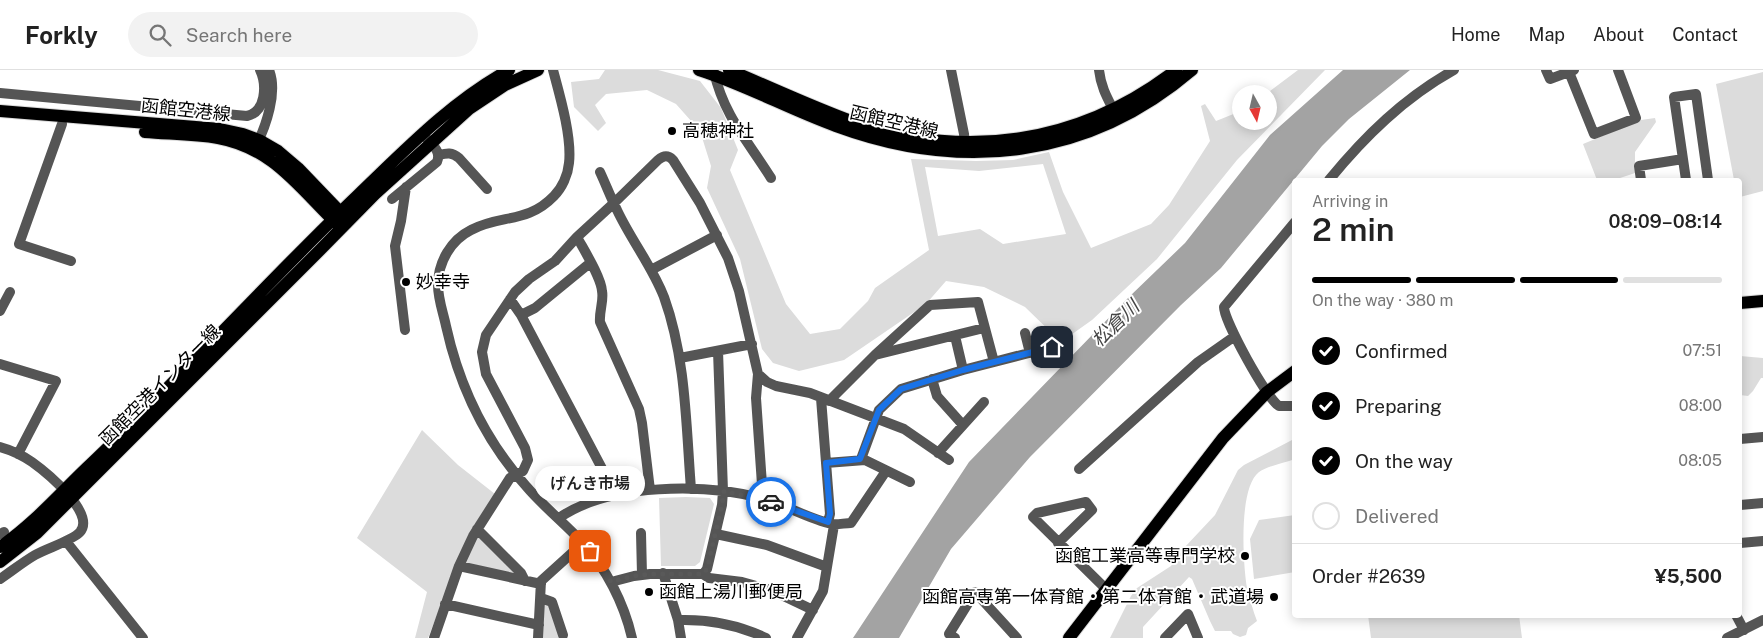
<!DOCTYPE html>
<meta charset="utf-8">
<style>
:root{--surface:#fff;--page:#f2f2f2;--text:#222;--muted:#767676;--line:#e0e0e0;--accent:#000}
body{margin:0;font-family:"Public Sans","Noto Sans JP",sans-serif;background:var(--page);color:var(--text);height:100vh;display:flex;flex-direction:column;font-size:19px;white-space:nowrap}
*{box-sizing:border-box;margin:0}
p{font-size:16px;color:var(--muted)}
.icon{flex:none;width:28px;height:28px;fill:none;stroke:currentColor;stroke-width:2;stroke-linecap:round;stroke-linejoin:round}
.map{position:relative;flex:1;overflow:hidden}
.drawer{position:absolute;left:1292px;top:108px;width:450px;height:440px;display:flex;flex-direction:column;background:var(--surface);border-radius:5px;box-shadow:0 2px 12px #0003}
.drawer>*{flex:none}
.needle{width:32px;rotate:172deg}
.controls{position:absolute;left:1232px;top:15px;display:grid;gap:10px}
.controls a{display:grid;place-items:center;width:45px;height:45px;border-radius:50%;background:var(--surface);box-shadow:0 2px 12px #0003;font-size:25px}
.pin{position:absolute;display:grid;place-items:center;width:42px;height:42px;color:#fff;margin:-21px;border-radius:10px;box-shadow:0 2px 8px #0006}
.courier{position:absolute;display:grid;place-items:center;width:50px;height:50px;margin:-25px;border:4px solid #1a73e8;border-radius:50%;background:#fff;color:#222;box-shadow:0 1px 6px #0007}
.bubble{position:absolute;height:35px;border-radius:18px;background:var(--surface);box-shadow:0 2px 12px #0003;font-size:16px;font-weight:600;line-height:35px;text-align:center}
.head em{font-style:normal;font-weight:600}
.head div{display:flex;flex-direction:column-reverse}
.head{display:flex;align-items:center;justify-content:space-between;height:85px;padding:0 20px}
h1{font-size:32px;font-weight:600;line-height:38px}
.bar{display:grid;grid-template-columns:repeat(4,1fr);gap:8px 5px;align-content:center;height:60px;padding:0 20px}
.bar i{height:6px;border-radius:4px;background:var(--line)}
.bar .selected{background:var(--accent)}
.bar p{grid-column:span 4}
.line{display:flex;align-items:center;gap:12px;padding:0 20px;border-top:1px solid var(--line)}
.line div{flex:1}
ol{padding:0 20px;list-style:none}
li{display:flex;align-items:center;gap:15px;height:55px}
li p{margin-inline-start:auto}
li .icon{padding:5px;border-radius:50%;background:var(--accent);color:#fff;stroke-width:4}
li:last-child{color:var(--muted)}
li i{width:28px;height:28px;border:2px solid var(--line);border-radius:50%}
header{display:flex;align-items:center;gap:30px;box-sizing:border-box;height:70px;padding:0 25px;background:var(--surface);border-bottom:1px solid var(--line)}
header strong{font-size:24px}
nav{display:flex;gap:28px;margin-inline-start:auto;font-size:18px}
.search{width:350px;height:45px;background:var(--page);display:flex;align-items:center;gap:12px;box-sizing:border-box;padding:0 18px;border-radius:28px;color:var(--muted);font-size:19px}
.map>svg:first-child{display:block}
.green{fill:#dcdcdc;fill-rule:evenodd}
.water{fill:#a3a3a3}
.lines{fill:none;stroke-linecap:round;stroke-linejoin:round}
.major-casing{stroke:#dbdbdb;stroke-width:14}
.minor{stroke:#555;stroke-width:10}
.major{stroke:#000;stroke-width:12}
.done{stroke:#595959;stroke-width:5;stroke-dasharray:0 9}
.route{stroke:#1a73e8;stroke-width:6}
.poi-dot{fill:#000;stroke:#fff;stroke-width:2}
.labels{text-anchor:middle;stroke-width:4;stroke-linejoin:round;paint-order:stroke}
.street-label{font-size:18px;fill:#000;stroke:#fff}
.poi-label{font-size:18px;fill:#000;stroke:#fff;text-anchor:start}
.water-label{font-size:19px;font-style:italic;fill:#444;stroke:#fff}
</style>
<header>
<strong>Forkly</strong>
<div class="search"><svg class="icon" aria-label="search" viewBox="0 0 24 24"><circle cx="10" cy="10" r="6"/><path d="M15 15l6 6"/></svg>Search here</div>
<nav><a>Home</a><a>Map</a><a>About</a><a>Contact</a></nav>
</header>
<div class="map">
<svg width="1763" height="568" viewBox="0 0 1763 568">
<rect width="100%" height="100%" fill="#fff"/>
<path class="green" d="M605,0H658L700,11L721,38L738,80L730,100L786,234L810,264L840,259L868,231L875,218L929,180L911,89L976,91L1013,90L1049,82L1063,122L1091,178L1151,154L1169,135L1210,71L1201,36L1205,34L1216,51L1241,41V51H1269V24H1266L1298,0H1325L1237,90L1157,189L1092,250L1061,272L1025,237L984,217L946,211L926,234L844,290L799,301L773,293L762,279L740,189L707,118L711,96L700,61L676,34L647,20L606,24L595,35L606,53L598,61L574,37L571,12L599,9ZM1043,94L1066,164L1003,174L980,159L938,166L925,97L979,101Z
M1763,2V121L1740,127V110H1734L1716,14Z
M1655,48L1656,52L1635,82V103L1614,110H1597L1583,74L1641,50Z
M1740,286L1763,288V308H1761L1753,321L1748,326L1740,325Z
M422,360L458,395L495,424L469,463L428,568H415L427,522L357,468Z
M1292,370L1295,371V389C1284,393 1268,396 1259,402C1238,418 1243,495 1247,518C1250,529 1253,541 1257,551L1248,558L1246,565L1240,567L1233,564L1231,561H1215L1210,551L1192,509L1189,507L1143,557V568H1110L1131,526L1137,518L1171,496L1184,478L1215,445L1238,400L1244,395Z
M686,427L710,428L714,434L700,492L695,496H661L659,428Z
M1295,445V502L1254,509L1250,469L1259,450Z
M478,464L517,506L464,494Z
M544,532L550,535L561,568H542Z
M1368,545H1519L1522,568H1371Z"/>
<path class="water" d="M1343,0H1410L1349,49L1322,76L1221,198L1181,235L1030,387L951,479L899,568H853L969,392L1129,227L1185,173L1270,65Z"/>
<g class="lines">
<g class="major-casing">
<path id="major" d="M699,0C746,15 789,39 836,56C961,102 1088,89 1192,0
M729,0C770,17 810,36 851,51C965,91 1080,74 1176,0
M0,41L220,59L243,64L259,70L278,81L298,98L345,147
M145,62C169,64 194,64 218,68C274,78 300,119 338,155
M1740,233L1763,231
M0,477C35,453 61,422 92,393C183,306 267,212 358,125C405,80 452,31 509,0
M0,492L37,463L320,180L375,124L469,39L505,15L538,0
M1069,568L1223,368L1267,322L1295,301"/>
</g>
<path class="minor" d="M553,0C560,26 572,67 569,93C568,105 562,118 554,126C527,154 501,144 471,160C451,170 438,192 438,215C438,229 443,242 446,256C459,315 485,370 526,416C543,436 564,453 582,472C606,498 624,533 632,568
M951,0L964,64L965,77
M1099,0C1101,18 1108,29 1116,45
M1546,0L1550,9L1574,0
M714,2C724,46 748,71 771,108
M1569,2L1594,64L1636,48L1618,0
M0,23L247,46C266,42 267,15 260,0
M62,54L19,174L71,191
M256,76C266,56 278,22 269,0
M439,85C447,83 452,82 459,88L487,119
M600,102C606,115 611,128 617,140C631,170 652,196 664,227C686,288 686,355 691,419
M1329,110C1365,66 1404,28 1454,0
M1641,110L1639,96L1683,89
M1686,110L1674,27L1696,24L1708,110
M392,129L437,92C441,82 434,76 427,69
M1295,152L1224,237C1224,251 1267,329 1279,336H1295
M577,167C584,180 601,207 602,221C604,231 599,241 600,252L639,339L642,353L650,420
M651,200L717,165
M510,229L521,245L616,425
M0,241L10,222
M521,245L535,238L590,193
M405,260L395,176L401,151L406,117
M1025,263L1030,283
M955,266L963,300
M875,285L930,235L978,232L994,292
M680,288L752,274
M0,294L56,311L18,384
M758,304L756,328L763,429
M932,309L937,326L962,354
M821,328L830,444L828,452
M829,331L875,285L984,258
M1740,369L1763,367
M0,377C11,380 22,385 32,392C46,402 96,443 80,462C72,471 47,478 35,485C23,492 12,501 0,509
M938,383L984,332
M861,389L879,340L901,319L963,300L1052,277
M826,393L865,390L910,412
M1079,399L1198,292L1235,266
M1740,435L1763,433
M559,448C609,413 706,413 764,429C786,435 809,449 832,454C837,455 845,453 851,453L886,401
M477,459L521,503L525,511
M641,463L642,505
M0,464L4,462
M716,464L767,475L827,497
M1058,473L1092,440L1086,432L1037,443L1033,447L1107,520
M1740,473L1763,471
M69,475L143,568
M459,496L473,466L510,408L523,401L528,390L525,378L486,304L482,282L486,265L515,222L529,209L555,191L577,167L614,133L658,90C664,85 668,85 673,90L700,133L728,188L739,221L758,304L767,312L776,316L810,323L904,359L949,390
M663,503L678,550L681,568
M703,504L709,508L742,512L771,520L813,540
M611,512L634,506L650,504H703L707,499L722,435L723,421L718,281
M541,528L552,532L563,565
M445,534L539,555
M1736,545L1744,560
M678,550C710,549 737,554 766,568
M434,568L459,496L541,514
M538,568L541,511L583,473
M797,568L823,521L834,455
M955,568L949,564L975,522L1017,568
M1165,568L1188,544L1198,568
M1727,568L1763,550"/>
<use href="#major" class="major"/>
</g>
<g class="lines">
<path class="done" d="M590,481L611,512L634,506L650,504H703L707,499L722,435L724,421L771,432"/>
<path class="route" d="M771,432L828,452L830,444L826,393L860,389L879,340L901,319L963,300L1052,277"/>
</g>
<g class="poi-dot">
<circle cx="672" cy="61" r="5"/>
<circle cx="406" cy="212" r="5"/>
<circle cx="1245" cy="486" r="5"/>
<circle cx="649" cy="522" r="5"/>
<circle cx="1274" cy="527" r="5"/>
</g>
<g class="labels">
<g class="street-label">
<text transform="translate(186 40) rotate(6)" y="6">函館空港線</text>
<text transform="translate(894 52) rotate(13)" y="6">函館空港線</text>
<text transform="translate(160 315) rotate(-45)" y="6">函館空港インター線</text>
</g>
<g class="poi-label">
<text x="682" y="67">高穂神社</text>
<text x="416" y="218">妙幸寺</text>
<text x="1235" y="492" text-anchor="end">函館工業高等専門学校</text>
<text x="659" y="528">函館上湯川郵便局</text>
<text x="1264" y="533" text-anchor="end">函館高専第一体育館・第二体育館・武道場</text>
</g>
<g class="water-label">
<text transform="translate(1115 253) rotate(-44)" y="7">松倉川</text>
</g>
</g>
</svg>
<div class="controls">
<a><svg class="needle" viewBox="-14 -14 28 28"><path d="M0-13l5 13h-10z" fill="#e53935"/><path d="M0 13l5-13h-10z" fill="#767676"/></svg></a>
</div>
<div class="pin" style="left:590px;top:481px;background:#ea580c"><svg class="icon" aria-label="bag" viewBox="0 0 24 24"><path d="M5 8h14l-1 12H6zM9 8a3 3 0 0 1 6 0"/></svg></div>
<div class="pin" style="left:1052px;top:277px;background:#1f2937"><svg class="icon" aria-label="home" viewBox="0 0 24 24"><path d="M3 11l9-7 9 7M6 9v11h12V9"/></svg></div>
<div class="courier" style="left:771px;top:432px"><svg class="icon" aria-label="car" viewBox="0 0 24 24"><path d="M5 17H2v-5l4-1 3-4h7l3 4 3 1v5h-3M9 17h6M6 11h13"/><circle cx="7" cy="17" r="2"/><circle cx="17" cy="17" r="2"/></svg></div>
<div class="bubble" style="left:535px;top:396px;width:110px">げんき市場</div>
<section class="drawer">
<div class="head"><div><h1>2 min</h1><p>Arriving in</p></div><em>08:09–08:14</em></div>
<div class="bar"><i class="selected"></i><i class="selected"></i><i class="selected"></i><i></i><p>On the way · 380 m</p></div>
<ol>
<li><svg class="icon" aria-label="check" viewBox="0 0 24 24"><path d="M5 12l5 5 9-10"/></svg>Confirmed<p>07:51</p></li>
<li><svg class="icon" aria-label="check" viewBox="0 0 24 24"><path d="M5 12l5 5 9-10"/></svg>Preparing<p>08:00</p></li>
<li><svg class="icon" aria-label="check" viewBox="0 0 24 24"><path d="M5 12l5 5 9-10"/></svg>On the way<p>08:05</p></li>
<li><i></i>Delivered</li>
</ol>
<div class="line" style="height:65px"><div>Order #2639</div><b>¥5,500</b></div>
</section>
</div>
